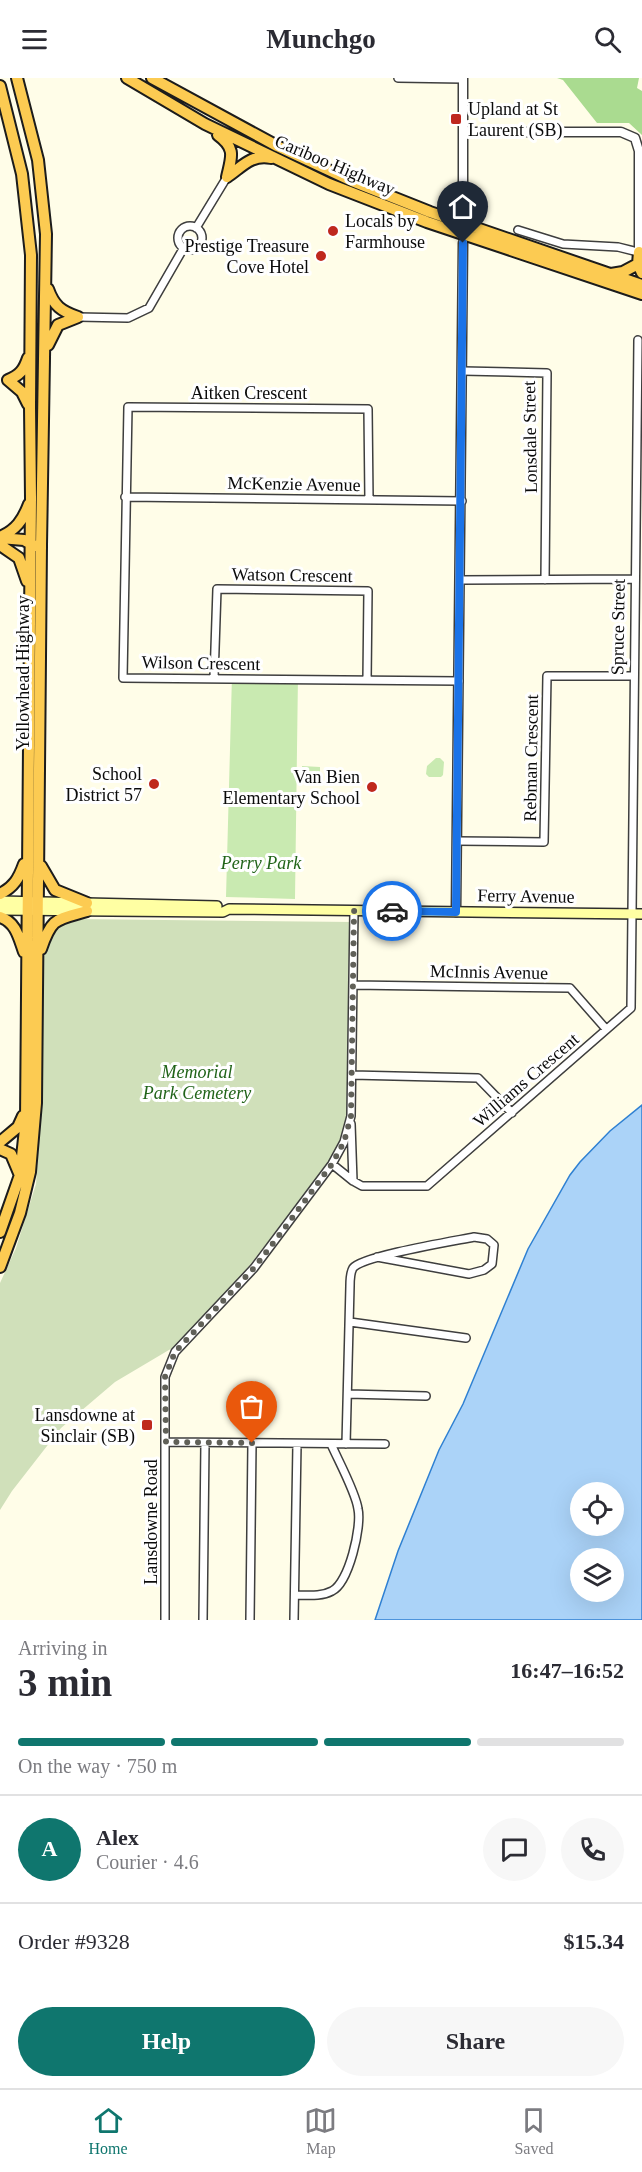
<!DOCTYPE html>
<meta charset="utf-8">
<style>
:root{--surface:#fff;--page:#f7f7f7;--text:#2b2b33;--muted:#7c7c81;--line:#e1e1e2;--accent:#0f766e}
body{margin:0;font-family:Georgia,serif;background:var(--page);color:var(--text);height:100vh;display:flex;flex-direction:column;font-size:22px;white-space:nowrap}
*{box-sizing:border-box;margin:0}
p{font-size:20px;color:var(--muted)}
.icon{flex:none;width:33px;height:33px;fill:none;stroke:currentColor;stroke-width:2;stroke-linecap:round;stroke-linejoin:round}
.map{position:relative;height:1542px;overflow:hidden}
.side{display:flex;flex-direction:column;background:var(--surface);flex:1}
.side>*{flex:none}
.fabs{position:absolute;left:570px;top:1404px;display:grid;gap:12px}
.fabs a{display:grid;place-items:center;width:54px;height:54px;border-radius:50%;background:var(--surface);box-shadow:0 6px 24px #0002;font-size:30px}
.pin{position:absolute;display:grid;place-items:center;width:51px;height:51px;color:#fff;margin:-62px -26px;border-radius:50% 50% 50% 0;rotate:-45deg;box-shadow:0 0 6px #0007}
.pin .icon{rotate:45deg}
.courier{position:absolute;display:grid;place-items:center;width:60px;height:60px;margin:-30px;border:4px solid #1a73e8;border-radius:50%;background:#fff;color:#222;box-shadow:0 2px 8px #0007}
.head em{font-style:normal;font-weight:600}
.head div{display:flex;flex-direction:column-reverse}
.head{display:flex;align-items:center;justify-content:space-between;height:102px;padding:0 18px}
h1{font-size:39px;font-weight:600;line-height:45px}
.bar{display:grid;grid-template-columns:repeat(4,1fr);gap:9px 6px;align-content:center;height:72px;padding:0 18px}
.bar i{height:8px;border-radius:4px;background:var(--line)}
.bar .current{background:var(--accent)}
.bar p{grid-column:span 4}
.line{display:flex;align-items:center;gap:15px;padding:0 18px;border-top:2px solid var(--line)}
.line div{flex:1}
.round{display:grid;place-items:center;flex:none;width:63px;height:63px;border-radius:32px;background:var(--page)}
.primary-button{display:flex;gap:12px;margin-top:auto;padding:12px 18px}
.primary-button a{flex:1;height:69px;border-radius:36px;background:var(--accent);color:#fff;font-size:24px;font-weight:600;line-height:69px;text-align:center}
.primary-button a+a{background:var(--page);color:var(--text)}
header{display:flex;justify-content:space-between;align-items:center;height:78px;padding:0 18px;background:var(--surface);font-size:27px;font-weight:600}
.menu{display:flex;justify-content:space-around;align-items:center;height:84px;border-top:2px solid var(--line);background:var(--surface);font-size:16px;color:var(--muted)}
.menu a{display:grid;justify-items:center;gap:3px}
.menu .current{color:var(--accent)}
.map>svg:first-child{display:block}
.green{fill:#c9eab1}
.forest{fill:#aadb90}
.cemetery{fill:#d0e0ba}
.water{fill:#abd3f8;stroke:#2f80d2;stroke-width:1.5;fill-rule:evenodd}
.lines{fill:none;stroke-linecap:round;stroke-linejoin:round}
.minor-casing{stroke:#3e3e3e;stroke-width:10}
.tertiary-casing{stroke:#3e3e3e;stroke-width:11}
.secondary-casing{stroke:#2d2d2d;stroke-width:12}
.trunk-casing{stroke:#1c1c1c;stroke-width:14}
.minor{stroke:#fff;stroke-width:7}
.tertiary{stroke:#fff;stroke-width:8}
.secondary{stroke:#ffffa3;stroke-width:9}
.trunk{stroke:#fccb52;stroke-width:10}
.done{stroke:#606058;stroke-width:6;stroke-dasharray:0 10.8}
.route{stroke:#1a73e8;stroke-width:8}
.poi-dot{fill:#bf281e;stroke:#fff;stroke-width:2}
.labels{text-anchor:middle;stroke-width:6;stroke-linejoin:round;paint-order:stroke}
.poi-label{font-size:18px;fill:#0b0b0b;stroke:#fff;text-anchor:end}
.street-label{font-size:18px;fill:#0b0b0b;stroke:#fff}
.park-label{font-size:18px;font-style:italic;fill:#216419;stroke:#fff}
</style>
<header><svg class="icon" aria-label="menu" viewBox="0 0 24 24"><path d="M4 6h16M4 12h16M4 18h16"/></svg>Munchgo<svg class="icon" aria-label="search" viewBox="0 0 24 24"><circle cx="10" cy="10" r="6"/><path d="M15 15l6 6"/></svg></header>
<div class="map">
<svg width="642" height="1542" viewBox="0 0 642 1542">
<rect width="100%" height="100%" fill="#fffde8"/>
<path class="green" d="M232,597H298L295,821L226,819Z
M436,680H440L444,684L443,697L441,699H429L426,696L427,688Z
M302,688L320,689V701L302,700Z"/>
<path class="forest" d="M557,0H639L637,10L642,13V57L629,45H597L563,2Z"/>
<path class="cemetery" d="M73,841L353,844L352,1037L327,1088L220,1225L179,1266L115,1304L61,1350L12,1413L0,1432V1205L16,1170L36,1106L42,1017L43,880L49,858L58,850Z"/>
<path class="water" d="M642,1027V1542H375L398,1473L439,1372L463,1326L528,1171L570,1097L580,1084L610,1053ZM580,1414H614V1448H580ZM580,1480H614V1514H580Z"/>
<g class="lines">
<g class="minor-casing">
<path id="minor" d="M398,0L463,1
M178 160a12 12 0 1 1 24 0a12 12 0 1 1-24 0Z
M196,150L227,99
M518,152L563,166L618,169L642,175
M78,239L128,240L149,230L183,171
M463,293L547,295L545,502
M125,419L462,423
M369,422L368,331L128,329L123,600L459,603
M461,502L635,501
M214,600L217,511L368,513L367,602
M457,763L544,764L547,598H634
M353,907L570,910L606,951
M352,997L478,1000L512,1035
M351,1046L353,1103
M332,1086L353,1103L362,1108H427L631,930L638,262
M350,1244L466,1260
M348,1316L426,1318
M166,1364L385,1366
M346,1366L350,1208C350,1203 350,1195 353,1190C362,1178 454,1163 474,1159L487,1161L494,1167L492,1186L484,1192L469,1196L377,1179
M295,1517C307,1517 321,1519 332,1513C349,1505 362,1448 358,1431C356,1415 338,1382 331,1366
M165,1542V1299L175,1274L254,1190L332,1086L344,1064L351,1038L354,833
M203,1542L205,1365
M250,1542L252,1365
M294,1542L297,1366"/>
</g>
<g class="tertiary-casing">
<path id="tertiary" d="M463,0V139
M463,54H621L635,60L639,73V174
M456,834L463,165"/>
</g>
<g class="secondary-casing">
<path id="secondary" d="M0,823L217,828
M0,832L223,834L229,831L642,836"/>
</g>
<g class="trunk-casing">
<path id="trunk" d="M127,0L205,46L329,106L427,144L642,216
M152,0L277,68L352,103L430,134L642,207
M0,8L22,96L31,177L30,329L31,420L26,1042L20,1097L0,1154
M218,57C237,71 231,80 227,99
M227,99C242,89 251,76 271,80
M639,174L638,186L642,195
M611,196L623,194L638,186
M48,211C54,228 61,233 78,239
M48,267L58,247L78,239
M28,280C24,292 20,297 8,302L22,314L28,326
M0,459C16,452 23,442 29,426
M0,460L24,462L35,468
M0,467L19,480L27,503
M41,788L55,812L87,825
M0,816C14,809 19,800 24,786
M0,839C16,844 19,860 24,874
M41,871C52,839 56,842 87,833
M0,1064L18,1049L23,1038
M0,1071L11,1076L19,1095
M0,1189L20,1135L30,1094L36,1025L41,468L46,156L38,82L17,0"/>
</g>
<use href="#minor" class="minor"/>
<use href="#tertiary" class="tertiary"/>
<use href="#secondary" class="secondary"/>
<use href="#trunk" class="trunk"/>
</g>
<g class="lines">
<path class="done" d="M252,1365L166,1364L165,1299L175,1274L254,1190L284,1151L332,1086L344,1064L351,1038L354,833H392"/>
<path class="route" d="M392,833L456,834L463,165"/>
</g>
<g class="poi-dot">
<rect x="450" y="35" width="12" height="12" rx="3"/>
<circle cx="333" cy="153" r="6"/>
<circle cx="321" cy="178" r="6"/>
<circle cx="154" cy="706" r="6"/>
<circle cx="372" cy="709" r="6"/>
<rect x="141" y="1341" width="12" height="12" rx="3"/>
</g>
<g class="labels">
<g class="poi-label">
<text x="468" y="37" text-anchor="start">Upland at St<tspan x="468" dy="21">Laurent (SB)</tspan></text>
<text x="345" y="149" text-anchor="start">Locals by<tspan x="345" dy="21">Farmhouse</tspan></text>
<text x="309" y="174">Prestige Treasure<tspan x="309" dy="21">Cove Hotel</tspan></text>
<text x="142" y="702">School<tspan x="142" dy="21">District 57</tspan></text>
<text x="360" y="705">Van Bien<tspan x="360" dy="21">Elementary School</tspan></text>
<text x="135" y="1343">Lansdowne at<tspan x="135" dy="21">Sinclair (SB)</tspan></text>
</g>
<g class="street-label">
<text transform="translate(335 87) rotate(23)" y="6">Cariboo Highway</text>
<text x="249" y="321">Aitken Crescent</text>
<text transform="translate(530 359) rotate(-91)" y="6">Lonsdale Street</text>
<text transform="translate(294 406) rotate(1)" y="6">McKenzie Avenue</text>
<text transform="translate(292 497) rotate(1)" y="6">Watson Crescent</text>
<text transform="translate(618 549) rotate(-89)" y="6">Spruce Street</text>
<text transform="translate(201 585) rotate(1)" y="6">Wilson Crescent</text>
<text transform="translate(23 595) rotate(-90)" y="6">Yellowhead Highway</text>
<text transform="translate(531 680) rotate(-89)" y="6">Rebman Crescent</text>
<text transform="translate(526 818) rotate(1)" y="6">Ferry Avenue</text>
<text transform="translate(489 894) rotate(1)" y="6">McInnis Avenue</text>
<text transform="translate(526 1002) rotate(-41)" y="6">Williams Crescent</text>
<text transform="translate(151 1444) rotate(-90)" y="6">Lansdowne Road</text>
</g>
<g class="park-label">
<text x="261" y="791">Perry Park</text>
<text x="197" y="1000">Memorial<tspan x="197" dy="21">Park Cemetery</tspan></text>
</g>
</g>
</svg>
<div class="fabs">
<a><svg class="icon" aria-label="locate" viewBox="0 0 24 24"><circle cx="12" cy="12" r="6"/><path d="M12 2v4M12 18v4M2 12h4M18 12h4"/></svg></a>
<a><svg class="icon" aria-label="layers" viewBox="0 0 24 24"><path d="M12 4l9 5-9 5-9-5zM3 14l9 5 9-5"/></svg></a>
</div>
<div class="pin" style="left:252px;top:1365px;background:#ea580c"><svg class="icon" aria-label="bag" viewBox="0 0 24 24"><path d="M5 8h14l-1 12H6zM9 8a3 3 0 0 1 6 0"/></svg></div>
<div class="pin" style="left:463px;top:165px;background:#1f2937"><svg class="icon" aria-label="home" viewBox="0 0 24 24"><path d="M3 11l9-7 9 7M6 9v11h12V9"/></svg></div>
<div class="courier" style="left:392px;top:833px"><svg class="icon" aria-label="car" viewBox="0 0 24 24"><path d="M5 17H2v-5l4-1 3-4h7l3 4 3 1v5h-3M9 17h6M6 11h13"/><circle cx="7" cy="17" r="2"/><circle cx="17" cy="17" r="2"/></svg></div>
</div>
<section class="side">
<div class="head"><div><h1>3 min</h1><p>Arriving in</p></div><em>16:47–16:52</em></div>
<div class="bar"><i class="current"></i><i class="current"></i><i class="current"></i><i></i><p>On the way · 750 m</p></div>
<div class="line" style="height:108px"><b class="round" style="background:var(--accent);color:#fff">A</b><div><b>Alex</b><p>Courier · 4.6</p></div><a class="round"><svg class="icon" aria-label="chat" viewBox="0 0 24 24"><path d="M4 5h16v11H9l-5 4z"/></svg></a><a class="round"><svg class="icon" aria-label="phone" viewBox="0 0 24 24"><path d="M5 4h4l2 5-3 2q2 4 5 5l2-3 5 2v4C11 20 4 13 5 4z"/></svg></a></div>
<div class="line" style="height:78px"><div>Order #9328</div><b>$15.34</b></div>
<div class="primary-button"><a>Help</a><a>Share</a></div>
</section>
<nav class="menu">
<a class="current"><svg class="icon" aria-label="home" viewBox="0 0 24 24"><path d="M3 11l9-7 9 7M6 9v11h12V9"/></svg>Home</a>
<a><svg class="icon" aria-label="map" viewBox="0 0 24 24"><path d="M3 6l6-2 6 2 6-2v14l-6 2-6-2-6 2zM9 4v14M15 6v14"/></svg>Map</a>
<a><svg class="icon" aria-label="saved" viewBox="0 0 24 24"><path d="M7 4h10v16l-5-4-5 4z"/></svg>Saved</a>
</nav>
